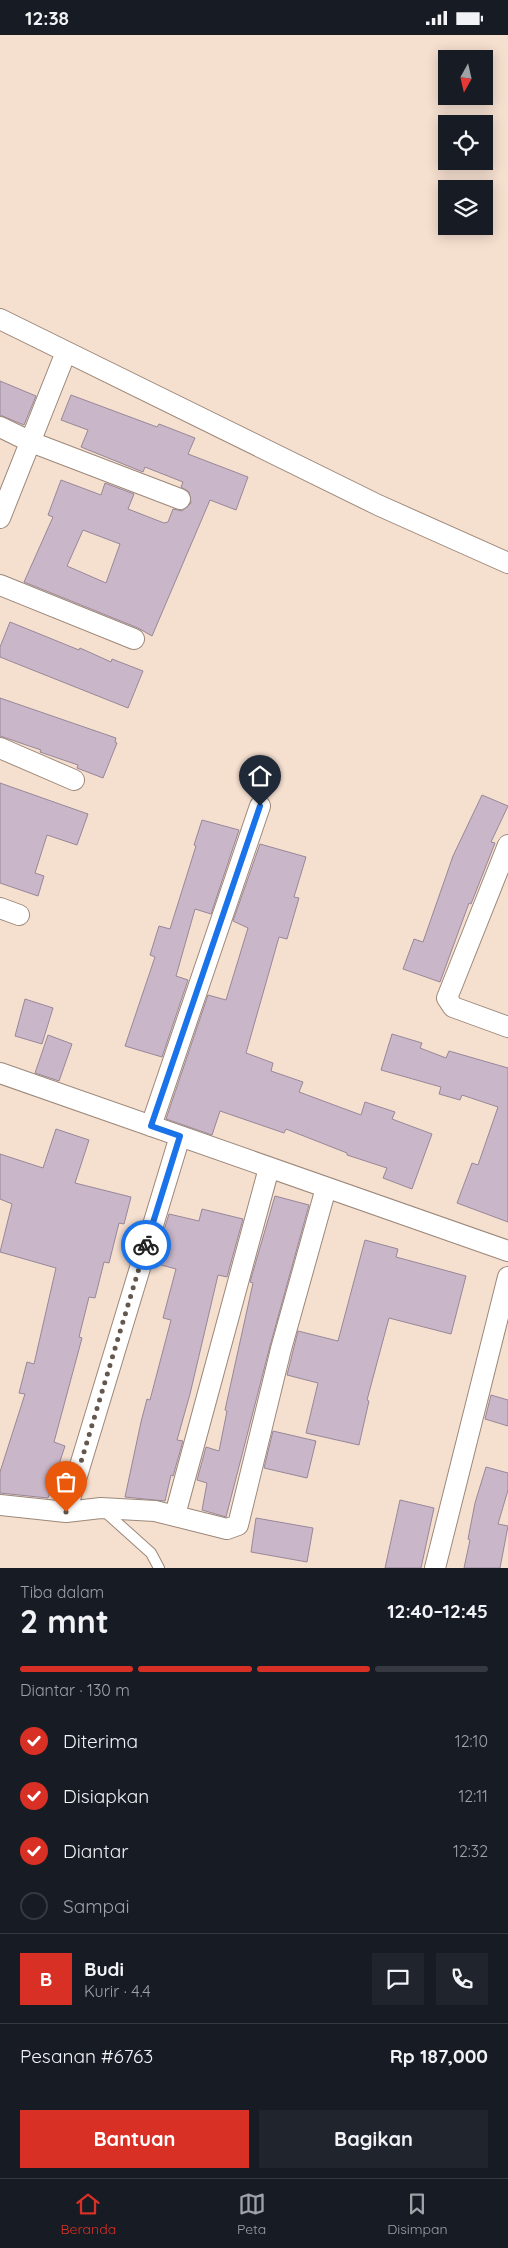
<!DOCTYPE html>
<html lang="id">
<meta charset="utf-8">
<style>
:root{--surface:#171b24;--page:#20242c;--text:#f1f3f6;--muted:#9ea1a6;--line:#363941;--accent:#d93025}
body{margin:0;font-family:Quicksand,sans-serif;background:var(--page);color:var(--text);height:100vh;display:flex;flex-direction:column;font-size:19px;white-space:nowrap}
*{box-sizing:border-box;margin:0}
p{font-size:16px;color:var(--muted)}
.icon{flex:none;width:28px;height:28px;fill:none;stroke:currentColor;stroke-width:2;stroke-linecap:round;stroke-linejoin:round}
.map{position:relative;height:1533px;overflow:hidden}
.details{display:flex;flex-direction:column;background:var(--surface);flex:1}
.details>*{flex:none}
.needle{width:32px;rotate:188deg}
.tools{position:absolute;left:438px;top:15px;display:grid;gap:10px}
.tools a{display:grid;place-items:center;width:55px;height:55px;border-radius:0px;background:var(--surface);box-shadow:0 2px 12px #0003;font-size:25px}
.pin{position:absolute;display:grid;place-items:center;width:42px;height:42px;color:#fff;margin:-51px -21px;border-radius:50% 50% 50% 0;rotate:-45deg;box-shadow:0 0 5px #0007}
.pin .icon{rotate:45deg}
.courier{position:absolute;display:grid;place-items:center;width:50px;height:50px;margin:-25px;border:4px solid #1a73e8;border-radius:50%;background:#fff;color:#222;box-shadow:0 1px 6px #0007}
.summary em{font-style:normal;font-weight:800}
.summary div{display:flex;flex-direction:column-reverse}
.summary{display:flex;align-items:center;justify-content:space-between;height:85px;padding:0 20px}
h1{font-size:32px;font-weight:800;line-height:38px}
.bar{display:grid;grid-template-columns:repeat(4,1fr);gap:8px 5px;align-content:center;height:60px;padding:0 20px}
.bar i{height:6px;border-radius:4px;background:var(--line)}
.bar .selected{background:var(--accent)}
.bar p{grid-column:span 4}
.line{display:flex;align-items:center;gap:12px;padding:0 20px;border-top:1px solid var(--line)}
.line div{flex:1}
.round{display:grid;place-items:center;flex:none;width:52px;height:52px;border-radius:0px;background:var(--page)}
ol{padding:0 20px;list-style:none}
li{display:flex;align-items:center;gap:15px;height:55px}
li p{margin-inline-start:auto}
li .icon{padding:5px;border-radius:50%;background:var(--accent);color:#fff;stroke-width:4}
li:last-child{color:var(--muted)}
li i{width:28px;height:28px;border:2px solid var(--line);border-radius:50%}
.cta{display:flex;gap:10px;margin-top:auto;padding:10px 20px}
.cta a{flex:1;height:58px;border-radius:0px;background:var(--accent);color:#fff;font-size:20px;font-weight:800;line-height:58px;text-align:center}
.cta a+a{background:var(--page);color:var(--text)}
.status{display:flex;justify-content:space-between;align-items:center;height:35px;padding:0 25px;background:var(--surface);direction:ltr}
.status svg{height:14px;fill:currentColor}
.menu{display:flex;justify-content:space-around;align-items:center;height:70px;border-top:1px solid var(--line);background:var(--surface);font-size:14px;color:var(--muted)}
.menu a{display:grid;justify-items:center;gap:2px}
.menu .selected{color:var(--accent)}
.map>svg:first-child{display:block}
.building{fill:#c9b7c9;stroke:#988799;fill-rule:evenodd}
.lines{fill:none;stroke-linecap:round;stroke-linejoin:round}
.service-casing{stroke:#9c887a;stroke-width:12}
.minor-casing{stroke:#9c887a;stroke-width:22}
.service{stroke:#fff;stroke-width:10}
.minor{stroke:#fff;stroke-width:20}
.done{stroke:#63574e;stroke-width:5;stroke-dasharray:0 9}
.route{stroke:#1a73e8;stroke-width:6}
</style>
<div class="status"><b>12:38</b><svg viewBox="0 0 49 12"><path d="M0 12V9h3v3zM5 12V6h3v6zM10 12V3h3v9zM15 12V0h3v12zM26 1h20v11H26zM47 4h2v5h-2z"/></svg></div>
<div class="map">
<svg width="508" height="1533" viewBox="0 0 508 1533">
<rect width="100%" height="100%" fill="#f5dfcf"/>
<path class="building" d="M0,346L36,361L24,390L0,380Z
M71,360L157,392L159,389L195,403L188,419L248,442L236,475L210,465L152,601L138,593L24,547L53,482L48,480L61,445L101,460L105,448L134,459L128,474L164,488L168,487L173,474L182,476L191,468L189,457L181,452L183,447L145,432L143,437L81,412L88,395L61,385ZM83,495L120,509L106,548L67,531Z
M10,587L79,615L80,613L111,627L112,624L143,636L128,673L0,622V612Z
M0,663L116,703L115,707L117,708L103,743L77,733L78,730L40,717L41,715L0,701Z
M0,748L88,779L77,810L47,800L35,838L44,841L38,861L0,848Z
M482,760L508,771L491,807L495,808L471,869L469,868L440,947L403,934L414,904L423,907L453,821Z
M202,785L239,795L211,879L195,874L176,941L188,945L162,1022L125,1011L155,922L150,920L159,891L170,894L196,811L194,810Z
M260,809L306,822L294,862L299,863L287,904L279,902L246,1018L273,1028L271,1036L303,1047L299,1057L361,1080L365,1067L395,1077L392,1084L432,1099L412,1154L383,1143L387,1133L347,1120V1118L286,1094L284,1098L220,1076L212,1100L166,1084L208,960L226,965L248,893L233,886Z
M25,964L53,973L42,1009L15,1001Z
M392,999L422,1008L420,1013L446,1023L449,1016L508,1033V1187L457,1168L472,1128L478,1130L498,1072L462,1060L460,1065L439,1059L441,1052L381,1035Z
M48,1000L72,1009L59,1046L35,1038Z
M56,1094L89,1105L75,1148L131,1162L124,1189L119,1188L109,1228L104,1227L95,1263L89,1262L79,1302L82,1303L54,1407L65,1411L48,1463L0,1458V1437L25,1359L19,1358L27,1327L34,1329L56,1233L0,1217L12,1169L0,1164V1119L43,1133Z
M275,1161L309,1170L270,1311L226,1482L202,1475L207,1448L197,1445L206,1412L219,1416L227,1376L225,1375L253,1248L250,1247Z
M202,1174L243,1184L227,1242L218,1240L190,1359L177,1405L183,1406L173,1441L171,1440L165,1466L125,1462L141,1387L147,1364L150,1365L171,1285L163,1283L176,1234L154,1228L169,1179L199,1186Z
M365,1205L398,1214L396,1222L466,1241L451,1299L389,1283L367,1365L369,1366L359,1410L306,1398L318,1348L287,1340L298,1296L338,1306Z
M491,1360L508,1365V1391L485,1384Z
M273,1396L316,1406L307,1443L264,1433Z
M486,1432L508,1438V1455L498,1489L508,1491L500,1533H464L470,1505L468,1504L475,1468Z
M400,1465L434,1473L421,1533H385Z
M256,1483L313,1493L307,1527L251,1517Z"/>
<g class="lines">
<g class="service-casing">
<path id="service" d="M102,1474L151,1518L159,1533"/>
</g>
<g class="minor-casing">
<path id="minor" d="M0,284L378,470L508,528
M0,392L31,407L180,464
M0,483L66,317
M0,550L134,604
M0,713L74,745
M508,810L447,963L453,972L508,992
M0,873L19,880
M0,1038L508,1216
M151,1091L260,771
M0,1470L66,1477L101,1473L155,1476L227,1494L238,1490L281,1314L326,1153
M66,1477L180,1101
M175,1480L269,1133
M435,1533L508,1242"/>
</g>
<use href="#service" class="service"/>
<use href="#minor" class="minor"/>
</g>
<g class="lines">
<path class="done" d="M66,1477L146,1210"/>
<path class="route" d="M146,1210L180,1101L151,1091L260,771"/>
</g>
</svg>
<div class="tools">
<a><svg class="needle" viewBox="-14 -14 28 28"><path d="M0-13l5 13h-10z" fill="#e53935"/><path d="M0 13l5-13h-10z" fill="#9ea1a6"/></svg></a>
<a><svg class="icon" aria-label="locate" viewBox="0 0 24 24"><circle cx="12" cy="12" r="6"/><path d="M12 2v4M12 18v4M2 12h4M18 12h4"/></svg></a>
<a><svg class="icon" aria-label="layers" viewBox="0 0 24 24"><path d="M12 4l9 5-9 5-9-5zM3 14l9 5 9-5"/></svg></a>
</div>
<div class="pin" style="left:66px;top:1477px;background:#ea580c"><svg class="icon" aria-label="bag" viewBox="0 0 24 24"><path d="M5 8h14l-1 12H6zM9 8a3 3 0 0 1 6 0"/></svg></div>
<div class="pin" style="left:260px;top:771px;background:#1f2937"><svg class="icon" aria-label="home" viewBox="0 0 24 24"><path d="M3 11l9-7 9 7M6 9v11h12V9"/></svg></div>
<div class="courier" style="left:146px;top:1210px"><svg class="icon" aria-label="bike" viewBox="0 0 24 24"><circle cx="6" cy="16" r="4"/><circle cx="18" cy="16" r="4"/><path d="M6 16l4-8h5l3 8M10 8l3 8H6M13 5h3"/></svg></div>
</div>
<section class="details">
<div class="summary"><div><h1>2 mnt</h1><p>Tiba dalam</p></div><em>12:40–12:45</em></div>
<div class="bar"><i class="selected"></i><i class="selected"></i><i class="selected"></i><i></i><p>Diantar · 130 m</p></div>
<ol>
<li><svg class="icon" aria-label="check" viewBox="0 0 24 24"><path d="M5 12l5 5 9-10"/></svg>Diterima<p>12:10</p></li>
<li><svg class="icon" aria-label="check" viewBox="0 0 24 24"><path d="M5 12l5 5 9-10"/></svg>Disiapkan<p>12:11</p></li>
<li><svg class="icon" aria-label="check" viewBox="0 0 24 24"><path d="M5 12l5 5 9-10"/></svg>Diantar<p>12:32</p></li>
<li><i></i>Sampai</li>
</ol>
<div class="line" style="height:90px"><b class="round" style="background:var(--accent);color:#fff">B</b><div><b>Budi</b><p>Kurir · 4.4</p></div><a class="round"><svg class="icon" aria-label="chat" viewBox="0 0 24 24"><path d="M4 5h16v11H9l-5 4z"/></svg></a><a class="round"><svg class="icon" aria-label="phone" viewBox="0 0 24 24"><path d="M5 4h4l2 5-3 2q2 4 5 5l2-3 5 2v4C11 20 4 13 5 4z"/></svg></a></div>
<div class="line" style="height:65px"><div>Pesanan #6763</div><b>Rp 187,000</b></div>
<div class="cta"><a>Bantuan</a><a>Bagikan</a></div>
</section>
<nav class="menu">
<a class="selected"><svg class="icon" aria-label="home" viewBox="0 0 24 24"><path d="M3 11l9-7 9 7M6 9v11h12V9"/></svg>Beranda</a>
<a><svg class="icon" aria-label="map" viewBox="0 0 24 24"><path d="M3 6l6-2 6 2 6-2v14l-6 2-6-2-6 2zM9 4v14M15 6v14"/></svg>Peta</a>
<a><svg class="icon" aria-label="saved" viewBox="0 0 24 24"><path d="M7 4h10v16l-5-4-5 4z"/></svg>Disimpan</a>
</nav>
